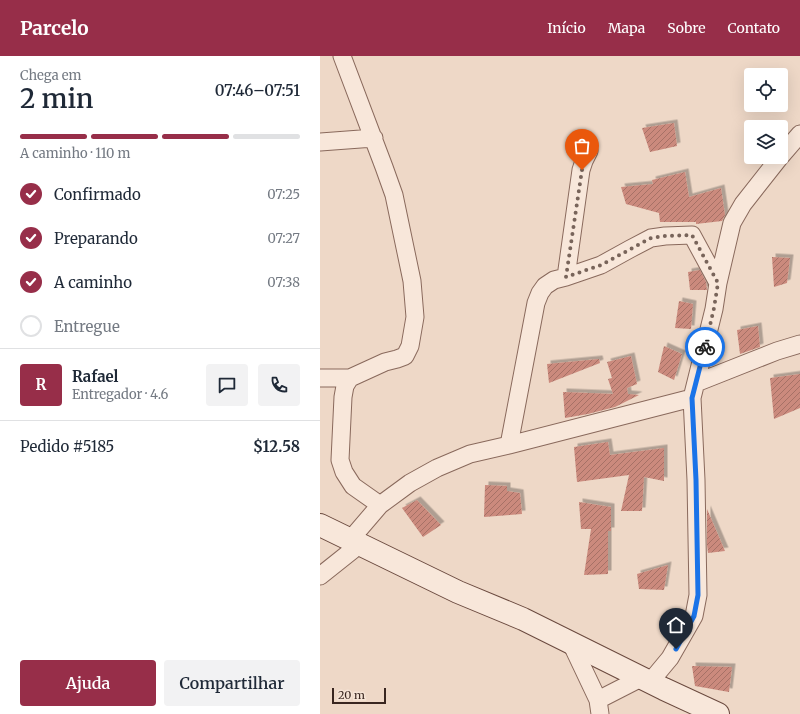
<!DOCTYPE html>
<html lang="pt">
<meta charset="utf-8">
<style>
:root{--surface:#fff;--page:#f2f2f3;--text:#1f2937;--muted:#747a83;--line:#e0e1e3;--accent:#972e49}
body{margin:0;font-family:Merriweather,serif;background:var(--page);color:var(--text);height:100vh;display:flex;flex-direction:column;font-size:15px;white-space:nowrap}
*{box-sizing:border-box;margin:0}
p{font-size:13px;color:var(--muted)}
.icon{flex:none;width:22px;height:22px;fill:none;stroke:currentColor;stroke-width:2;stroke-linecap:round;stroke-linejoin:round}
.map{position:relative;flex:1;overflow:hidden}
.side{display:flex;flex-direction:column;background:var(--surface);width:320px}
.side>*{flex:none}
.fabs{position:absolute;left:424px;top:12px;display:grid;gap:8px}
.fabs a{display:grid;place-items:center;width:44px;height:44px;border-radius:4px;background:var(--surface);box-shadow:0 4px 16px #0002;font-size:20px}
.scale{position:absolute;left:12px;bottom:10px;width:54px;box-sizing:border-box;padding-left:4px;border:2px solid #392620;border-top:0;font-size:11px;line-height:14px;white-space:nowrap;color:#392620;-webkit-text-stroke:3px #f5e4d6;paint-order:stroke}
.pin{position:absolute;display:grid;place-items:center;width:34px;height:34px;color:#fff;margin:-41px -17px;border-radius:50% 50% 50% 0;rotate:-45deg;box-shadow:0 0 4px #0007}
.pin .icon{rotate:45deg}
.courier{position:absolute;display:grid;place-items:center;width:40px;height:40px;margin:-20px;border:3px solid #1a73e8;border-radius:50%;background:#fff;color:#222;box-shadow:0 1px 5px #0007}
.summary em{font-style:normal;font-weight:600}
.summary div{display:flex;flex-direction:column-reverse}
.summary{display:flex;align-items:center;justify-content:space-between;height:68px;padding:0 20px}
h1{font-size:26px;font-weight:600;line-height:30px}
.bar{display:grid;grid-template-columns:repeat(4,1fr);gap:6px 4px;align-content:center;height:48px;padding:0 20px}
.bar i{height:5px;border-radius:3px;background:var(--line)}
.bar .selected{background:var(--accent)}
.bar p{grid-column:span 4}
.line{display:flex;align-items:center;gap:10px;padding:0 20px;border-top:1px solid var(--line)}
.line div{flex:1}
.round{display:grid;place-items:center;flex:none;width:42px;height:42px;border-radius:4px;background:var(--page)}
ol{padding:0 20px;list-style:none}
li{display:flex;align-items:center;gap:12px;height:44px}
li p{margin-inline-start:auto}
li .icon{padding:4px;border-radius:50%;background:var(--accent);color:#fff;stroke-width:4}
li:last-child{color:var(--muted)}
li i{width:22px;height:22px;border:2px solid var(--line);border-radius:50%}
.action{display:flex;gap:8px;margin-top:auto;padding:8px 20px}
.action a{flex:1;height:46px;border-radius:4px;background:var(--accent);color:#fff;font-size:16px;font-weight:600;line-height:46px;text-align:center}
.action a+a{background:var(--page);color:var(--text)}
header{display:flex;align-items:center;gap:24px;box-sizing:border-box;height:56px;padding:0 20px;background:var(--accent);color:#fff}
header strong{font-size:19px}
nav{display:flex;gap:22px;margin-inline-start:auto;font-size:14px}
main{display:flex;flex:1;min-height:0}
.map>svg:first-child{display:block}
.building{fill:url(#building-hatch);filter:url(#shadow)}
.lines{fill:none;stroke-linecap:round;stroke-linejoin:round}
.street-casing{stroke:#89695c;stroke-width:19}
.secondary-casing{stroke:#6b4a3f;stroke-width:24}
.street{stroke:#f8e7da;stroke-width:17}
.secondary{stroke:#f8e7da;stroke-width:22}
.done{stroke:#78645a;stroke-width:4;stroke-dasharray:0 7.2}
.route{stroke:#1a73e8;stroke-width:5}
</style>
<header>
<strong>Parcelo</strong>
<nav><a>Início</a><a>Mapa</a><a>Sobre</a><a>Contato</a></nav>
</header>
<main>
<section class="side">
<div class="summary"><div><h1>2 min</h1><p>Chega em</p></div><em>07:46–07:51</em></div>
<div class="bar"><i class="selected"></i><i class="selected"></i><i class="selected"></i><i></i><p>A caminho · 110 m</p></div>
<ol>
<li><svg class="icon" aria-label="check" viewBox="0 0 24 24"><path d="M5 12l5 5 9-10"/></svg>Confirmado<p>07:25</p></li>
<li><svg class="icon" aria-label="check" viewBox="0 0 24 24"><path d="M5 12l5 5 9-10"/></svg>Preparando<p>07:27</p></li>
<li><svg class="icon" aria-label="check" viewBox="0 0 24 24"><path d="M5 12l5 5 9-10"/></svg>A caminho<p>07:38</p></li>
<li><i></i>Entregue</li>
</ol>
<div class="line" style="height:72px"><b class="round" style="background:var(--accent);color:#fff">R</b><div><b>Rafael</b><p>Entregador · 4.6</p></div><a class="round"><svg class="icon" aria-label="chat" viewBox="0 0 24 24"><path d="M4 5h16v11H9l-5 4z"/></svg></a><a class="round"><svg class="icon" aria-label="phone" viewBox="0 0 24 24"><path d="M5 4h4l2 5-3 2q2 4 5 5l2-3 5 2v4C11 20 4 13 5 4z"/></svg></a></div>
<div class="line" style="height:52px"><div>Pedido #5185</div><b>$12.58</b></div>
<div class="action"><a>Ajuda</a><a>Compartilhar</a></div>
</section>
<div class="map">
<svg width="480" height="658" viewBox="0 0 480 658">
<defs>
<pattern id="building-hatch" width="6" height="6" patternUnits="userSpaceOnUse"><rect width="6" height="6" fill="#cb8a7d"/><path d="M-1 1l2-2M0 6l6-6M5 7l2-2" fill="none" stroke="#a67166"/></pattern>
<filter id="shadow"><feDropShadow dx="3.5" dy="-3.5" stdDeviation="0" flood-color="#0004"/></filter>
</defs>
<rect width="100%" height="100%" fill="#eed8c7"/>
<path class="building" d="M354,67L357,90L330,96L322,72Z
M365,116L369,141L401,132L405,159L402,165L376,168V166H340L339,157L306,148L301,131L333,128L332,124Z
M452,201L470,202L467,227L454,231Z
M380,214L386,226L387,234H370L368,216Z
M359,245L373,248L371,273L355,272Z
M438,270L440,291L420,298L417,274Z
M344,290L362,298L354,324L338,316Z
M311,300L317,328L307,332L308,338L319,339L295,351L268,358L245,362L243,336L293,338L288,323L292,322L287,306Z
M279,303L280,307L229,327L227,308Z
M480,318V352L454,363L450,322Z
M288,386L290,399L344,392V425L324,421L322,455H301L309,419L257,426L254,391Z
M165,429L187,430V435L200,437L202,458L164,461Z
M97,444L121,469L103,481L82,452Z
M259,446L291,451V475H288V518L264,519L271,473H261Z
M387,453L405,495L388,497L387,489Z
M348,509L344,534L319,533L317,518Z
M372,610L412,611L409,636L375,630Z"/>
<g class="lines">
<g class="street-casing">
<path id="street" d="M0,86L54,82
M461,100L480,78
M246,221L261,114L264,105L269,95
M0,322H30L65,306L77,303L85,300L90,290L95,261L92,225L74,139L64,111L22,0
M30,322L25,330L23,341L20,404L24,416L33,430L60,449
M376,327L457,295L480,288
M189,389L216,247L220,237L225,230L234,224L246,221L281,209L310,193L331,182L345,180L372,179L398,227
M30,484L60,449L90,427L117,412L150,398L189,389L372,342
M0,520L39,489
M251,587L278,644L280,658
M330,626L350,602L374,560L378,539L376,424L372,342L394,253L398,227L412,167L423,148L460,101
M278,644L321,622"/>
</g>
<g class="secondary-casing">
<path id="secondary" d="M0,469L138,536L203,563L344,633L398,658"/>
</g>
<use href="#street" class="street"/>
<use href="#secondary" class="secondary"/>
</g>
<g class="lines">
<path class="done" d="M262,114L246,221L281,209L331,182L345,180L372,179L398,227L394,252L385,291"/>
<path class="route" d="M356,593L374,560L378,539L376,424L372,342L385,291"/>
</g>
</svg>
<div class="fabs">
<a><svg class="icon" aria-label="locate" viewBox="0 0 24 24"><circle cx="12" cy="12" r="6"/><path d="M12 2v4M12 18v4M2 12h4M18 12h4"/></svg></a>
<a><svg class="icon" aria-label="layers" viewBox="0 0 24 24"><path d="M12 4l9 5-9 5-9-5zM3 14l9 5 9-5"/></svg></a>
</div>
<div class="scale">20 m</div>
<div class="pin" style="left:262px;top:114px;background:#ea580c"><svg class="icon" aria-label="bag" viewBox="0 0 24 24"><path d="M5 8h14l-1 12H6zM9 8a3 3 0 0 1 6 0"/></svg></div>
<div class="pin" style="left:356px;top:593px;background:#1f2937"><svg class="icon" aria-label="home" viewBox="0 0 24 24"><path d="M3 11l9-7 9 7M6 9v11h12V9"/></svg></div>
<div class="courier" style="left:385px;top:291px"><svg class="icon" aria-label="bike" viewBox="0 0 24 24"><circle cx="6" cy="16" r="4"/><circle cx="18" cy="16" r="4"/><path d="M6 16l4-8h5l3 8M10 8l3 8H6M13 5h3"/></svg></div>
</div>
</main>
